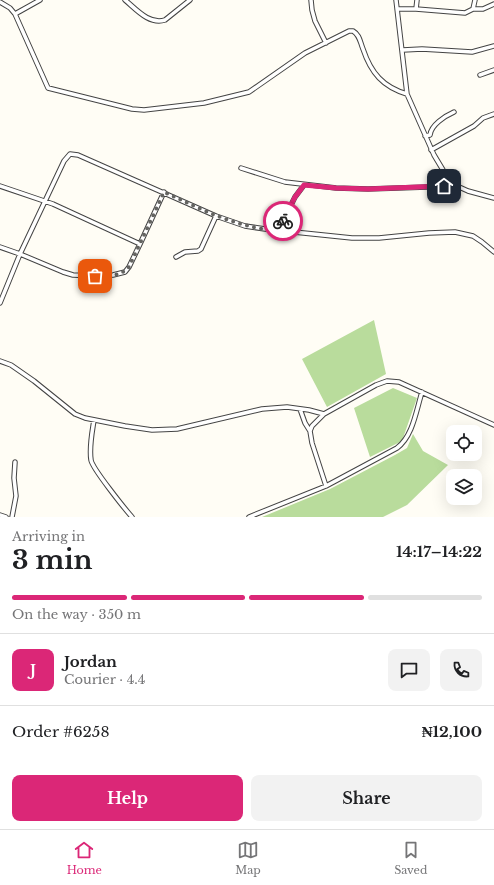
<!DOCTYPE html>
<meta charset="utf-8">
<style>
:root{--surface:#fff;--page:#f2f2f2;--text:#202124;--muted:#757577;--line:#e0e0e0;--accent:#db2777}
body{margin:0;font-family:"Libre Baskerville",serif;background:var(--page);color:var(--text);height:100vh;display:flex;flex-direction:column;font-size:15px;white-space:nowrap}
*{box-sizing:border-box;margin:0}
p{font-size:13px;color:var(--muted)}
.icon{flex:none;width:22px;height:22px;fill:none;stroke:currentColor;stroke-width:2;stroke-linecap:round;stroke-linejoin:round}
.map{position:relative;height:517px;overflow:hidden}
.drawer{display:flex;flex-direction:column;background:var(--surface);flex:1}
.drawer>*{flex:none}
.fabs{position:absolute;left:446px;top:425px;display:grid;gap:8px}
.fabs a{display:grid;place-items:center;width:36px;height:36px;border-radius:8px;background:var(--surface);box-shadow:0 4px 16px #0002;font-size:20px}
.pin{position:absolute;display:grid;place-items:center;width:34px;height:34px;color:#fff;margin:-17px;border-radius:8px;box-shadow:0 2px 6px #0006}
.courier{position:absolute;display:grid;place-items:center;width:40px;height:40px;margin:-20px;border:3px solid #db2777;border-radius:50%;background:#fff;color:#222;box-shadow:0 1px 5px #0007}
.headline em{font-style:normal;font-weight:800}
.headline div{display:flex;flex-direction:column-reverse}
.headline{display:flex;align-items:center;justify-content:space-between;height:68px;padding:0 12px}
h1{font-size:26px;font-weight:800;line-height:30px}
.bar{display:grid;grid-template-columns:repeat(4,1fr);gap:6px 4px;align-content:center;height:48px;padding:0 12px}
.bar i{height:5px;border-radius:3px;background:var(--line)}
.bar .selected{background:var(--accent)}
.bar p{grid-column:span 4}
.line{display:flex;align-items:center;gap:10px;padding:0 12px;border-top:1px solid var(--line)}
.line div{flex:1}
.round{display:grid;place-items:center;flex:none;width:42px;height:42px;border-radius:8px;background:var(--page)}
.primary-button{display:flex;gap:8px;margin-top:auto;padding:8px 12px}
.primary-button a{flex:1;height:46px;border-radius:8px;background:var(--accent);color:#fff;font-size:16px;font-weight:800;line-height:46px;text-align:center}
.primary-button a+a{background:var(--page);color:var(--text)}
.tab-bar{display:flex;justify-content:space-around;align-items:center;height:56px;border-top:1px solid var(--line);background:var(--surface);font-size:11px;color:var(--muted)}
.tab-bar a{display:grid;justify-items:center;gap:2px}
.tab-bar .selected{color:var(--accent)}
.map>svg:first-child{display:block}
.forest{fill:#b9dc9c}
.lines{fill:none;stroke-linecap:round;stroke-linejoin:round}
.street-casing{stroke:#444;stroke-width:5.5}
.street{stroke:#fff;stroke-width:3.5}
.done{stroke:#646461;stroke-width:4;stroke-dasharray:0 7.2}
.route{stroke:#db2777;stroke-width:5}
</style>
<div class="map">
<svg width="494" height="517" viewBox="0 0 494 517">
<rect width="100%" height="100%" fill="#fffdf5"/>
<path class="forest" d="M374,320L386,374L327,407L302,359Z
M393,388L417,398L402,441L370,457L354,408Z
M413,434L423,451L448,465L407,505L383,517H262L330,489L395,455L407,448Z"/>
<g class="lines">
<g class="street-casing">
<path id="street" d="M125,0C136,9 149,25 165,20L190,0
M311,0L312,10L315,21L326,43
M396,0L407,94L434,155L443,170L457,186L468,191L494,198
M0,2L10,8L15,14L48,88L132,109L144,110L204,103L249,92L305,53L349,31H353C360,35 360,42 363,49C371,73 383,87 407,94
M397,9H416L465,13L473,9H483L494,4
M416,9L417,0
M473,9L475,0
M15,14L40,0
M403,50L422,49L472,52L494,46
M480,75L494,70
M425,136L430,135C431,125 445,116 454,112
M431,150L474,126L483,118L494,114
M241,168L285,182L336,188L368,189L457,186
M0,186L53,204L140,244L164,192
M278,231L295,197L304,185
M0,247L20,254L63,272L73,275L95,276L113,275L125,272L129,267L140,244
M176,257L185,252L198,251L201,249L216,216
M0,303L20,254L64,161L70,154L78,155L216,216L245,226L265,229L352,238H379L429,233L455,232L473,236L482,242L494,252
M0,361L11,365L34,381L75,414L85,418L125,426L152,430L177,429L262,409L287,407L309,410L324,414
M300,409L305,423L310,431
M94,420C92,433 89,447 91,460C92,468 125,509 132,517
M326,486L312,443L310,431L312,426L324,414L376,385L387,381L399,382L494,425
M0,515L6,517
M12,517L16,496L14,478L15,462
M249,517L326,486L397,448C413,436 416,411 422,392"/>
</g>
<use href="#street" class="street"/>
</g>
<g class="lines">
<path class="done" d="M95,276C107,276 120,277 129,267L164,192C203,210 235,227 278,231L283,221"/>
<path class="route" d="M283,221L295,197L304,185L336,188L368,189L444,186"/>
</g>
</svg>
<div class="fabs">
<a><svg class="icon" aria-label="locate" viewBox="0 0 24 24"><circle cx="12" cy="12" r="6"/><path d="M12 2v4M12 18v4M2 12h4M18 12h4"/></svg></a>
<a><svg class="icon" aria-label="layers" viewBox="0 0 24 24"><path d="M12 4l9 5-9 5-9-5zM3 14l9 5 9-5"/></svg></a>
</div>
<div class="pin" style="left:95px;top:276px;background:#ea580c"><svg class="icon" aria-label="bag" viewBox="0 0 24 24"><path d="M5 8h14l-1 12H6zM9 8a3 3 0 0 1 6 0"/></svg></div>
<div class="pin" style="left:444px;top:186px;background:#1f2937"><svg class="icon" aria-label="home" viewBox="0 0 24 24"><path d="M3 11l9-7 9 7M6 9v11h12V9"/></svg></div>
<div class="courier" style="left:283px;top:221px"><svg class="icon" aria-label="bike" viewBox="0 0 24 24"><circle cx="6" cy="16" r="4"/><circle cx="18" cy="16" r="4"/><path d="M6 16l4-8h5l3 8M10 8l3 8H6M13 5h3"/></svg></div>
</div>
<section class="drawer">
<div class="headline"><div><h1>3 min</h1><p>Arriving in</p></div><em>14:17–14:22</em></div>
<div class="bar"><i class="selected"></i><i class="selected"></i><i class="selected"></i><i></i><p>On the way · 350 m</p></div>
<div class="line" style="height:72px"><b class="round" style="background:var(--accent);color:#fff">J</b><div><b>Jordan</b><p>Courier · 4.4</p></div><a class="round"><svg class="icon" aria-label="chat" viewBox="0 0 24 24"><path d="M4 5h16v11H9l-5 4z"/></svg></a><a class="round"><svg class="icon" aria-label="phone" viewBox="0 0 24 24"><path d="M5 4h4l2 5-3 2q2 4 5 5l2-3 5 2v4C11 20 4 13 5 4z"/></svg></a></div>
<div class="line" style="height:52px"><div>Order #6258</div><b>₦12,100</b></div>
<div class="primary-button"><a>Help</a><a>Share</a></div>
</section>
<nav class="tab-bar">
<a class="selected"><svg class="icon" aria-label="home" viewBox="0 0 24 24"><path d="M3 11l9-7 9 7M6 9v11h12V9"/></svg>Home</a>
<a><svg class="icon" aria-label="map" viewBox="0 0 24 24"><path d="M3 6l6-2 6 2 6-2v14l-6 2-6-2-6 2zM9 4v14M15 6v14"/></svg>Map</a>
<a><svg class="icon" aria-label="saved" viewBox="0 0 24 24"><path d="M7 4h10v16l-5-4-5 4z"/></svg>Saved</a>
</nav>
